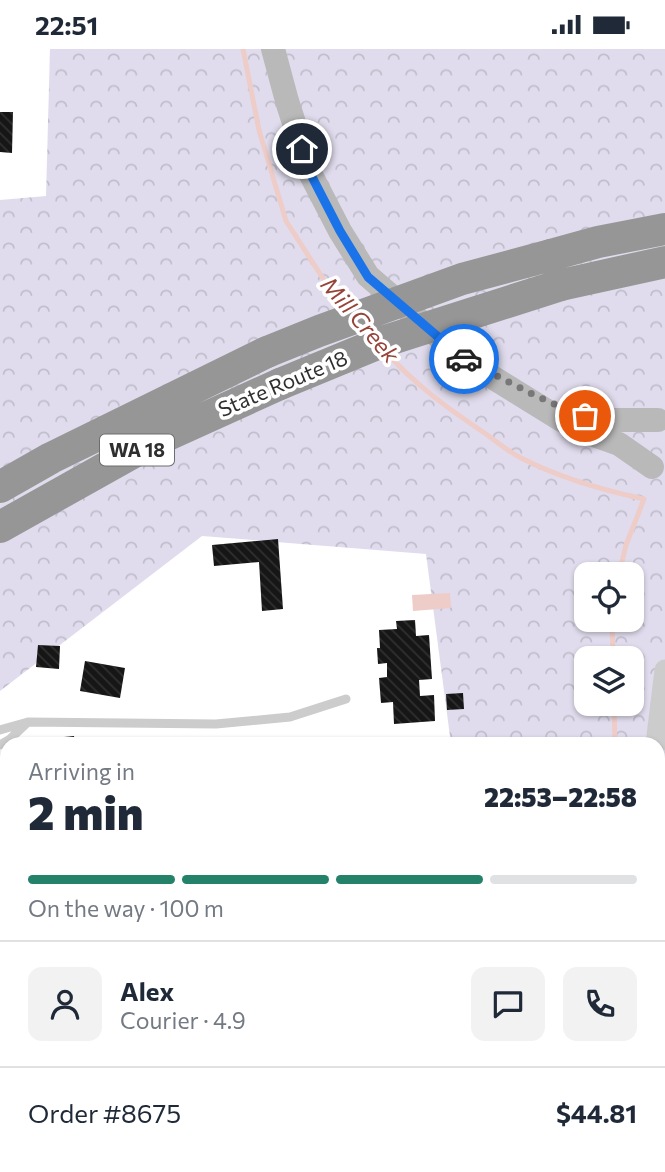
<!DOCTYPE html>
<meta charset="utf-8">
<style>
:root{--surface:#fff;--page:#f2f2f3;--text:#1f2937;--muted:#747a83;--line:#e0e1e3;--accent:#24826b}
body{margin:0;font-family:Commissioner,sans-serif;background:var(--page);color:var(--text);height:100vh;display:flex;flex-direction:column;font-size:26px;white-space:nowrap}
*{box-sizing:border-box;margin:0}
p{font-size:23px;color:var(--muted)}
.icon{flex:none;width:38px;height:38px;fill:none;stroke:currentColor;stroke-width:2;stroke-linecap:round;stroke-linejoin:round}
.map{position:relative;flex:1;overflow:hidden}
.sheet{position:absolute;left:0px;top:688px;width:665px;height:436px;display:flex;flex-direction:column;background:var(--surface);border-radius:21px 21px 0 0;box-shadow:0 2px 5px #0004}
.sheet>*{flex:none}
.controls{position:absolute;left:574px;top:513px;display:grid;gap:14px}
.controls a{display:grid;place-items:center;width:70px;height:70px;border-radius:14px;background:var(--surface);box-shadow:0 2px 5px #0004;font-size:35px}
.pin{position:absolute;display:grid;place-items:center;width:60px;height:60px;color:#fff;margin:-30px;border:4px solid #fff;border-radius:50%;box-shadow:0 2px 7px #0007}
.courier{position:absolute;display:grid;place-items:center;width:70px;height:70px;margin:-35px;border:5px solid #1a73e8;border-radius:50%;background:#fff;color:#222;box-shadow:0 2px 9px #0007}
.head em{font-style:normal;font-weight:800}
.head div{display:flex;flex-direction:column-reverse}
.head{display:flex;align-items:center;justify-content:space-between;height:119px;padding:0 28px}
h1{font-size:46px;font-weight:800;line-height:52px}
.bar{display:grid;grid-template-columns:repeat(4,1fr);gap:10px 7px;align-content:center;height:84px;padding:0 28px}
.bar i{height:9px;border-radius:5px;background:var(--line)}
.bar .current{background:var(--accent)}
.bar p{grid-column:span 4}
.line{display:flex;align-items:center;gap:18px;padding:0 28px;border-top:2px solid var(--line)}
.line div{flex:1}
.round{display:grid;place-items:center;flex:none;width:74px;height:74px;border-radius:14px;background:var(--page)}
.status{display:flex;justify-content:space-between;align-items:center;height:49px;padding:0 35px;background:var(--surface);direction:ltr}
.status svg{height:19px;fill:currentColor}
.map>svg:first-child{display:block}
.grass{fill:url(#grass-tufts)}
.forest{fill:url(#forest-crowns);fill-rule:evenodd}
.water{fill:#eeccc8}
.lines{fill:none;stroke-linecap:round;stroke-linejoin:round}
.stream{stroke:#eeccc8;stroke-width:5}
.building{fill:url(#building-back-hatch)}
.service{stroke:#ccc;stroke-width:9}
.tertiary{stroke:#ccc;stroke-width:21}
.secondary{stroke:#b9b9b9;stroke-width:24}
.motorway{stroke:#969696;stroke-width:32}
.motorway-bridge{stroke:#969696;stroke-width:32}
.done{stroke:#787878;stroke-width:7;stroke-dasharray:0 12.6}
.route{stroke:#1a73e8;stroke-width:9}
.labels{text-anchor:middle;stroke-width:7;stroke-linejoin:round;paint-order:stroke}
.shield{fill:#fff;stroke:#6d6d6d;stroke-width:2}
.shield-label{font-size:19px;font-weight:bold;fill:#2f2f2f}
.street-label{font-size:21px;fill:#2f2f2f;stroke:#fff}
.water-label{font-size:23px;font-style:italic;fill:#964439;stroke:#fff}
</style>
<div class="status"><b>22:51</b><svg viewBox="0 0 49 12"><path d="M0 12V9h3v3zM5 12V6h3v6zM10 12V3h3v9zM15 12V0h3v12zM26 1h20v11H26zM47 4h2v5h-2z"/></svg></div>
<div class="map">
<svg width="665" height="1123" viewBox="0 0 665 1123">
<defs>
<pattern id="grass-tufts" width="24" height="20" patternUnits="userSpaceOnUse" patternTransform="scale(1.75)"><rect width="24" height="20" fill="#e0dced"/><path d="M3 7l-1-3M5 7V3M7 7l1-3M15 17l-1-3M17 17v-4M19 17l1-3" fill="none" stroke="#c0bdcc"/></pattern>
<pattern id="forest-crowns" width="20" height="18" patternUnits="userSpaceOnUse" patternTransform="scale(1.75)"><rect width="20" height="18" fill="#e0dced"/><path d="M2 6a3 3 0 1 1 6 0M12 15a3 3 0 1 1 6 0" fill="none" stroke="#c0bdcc"/></pattern>
<pattern id="building-back-hatch" width="6" height="6" patternUnits="userSpaceOnUse" patternTransform="scale(1.75)"><rect width="6" height="6" fill="#161616"/><path d="M-1 5l2 2M0 0l6 6M5-1l2 2" fill="none" stroke="#303030"/></pattern>
</defs>
<rect width="100%" height="100%" fill="#fff"/>
<path class="grass" d="M0,1075H7V1105H0Z
M82,1117H120L122,1123H84Z"/>
<path class="forest" d="M50,0H665V1123H431V1116H658V695H451L426,505L202,487L0,642V151L46,147ZM586,525H632V570H586ZM586,609H632V654H586Z"/>
<path class="water" d="M450,544L451,559L413,562L412,546Z"/>
<g class="lines">
<path class="stream" d="M243,0L259,81L286,172L324,231L350,261
M386,303C415,336 450,361 486,385C497,393 509,403 521,409C560,429 602,441 644,450L626,496L619,525
M612,570L613,609
M614,654L615,695
M573,1123V1116"/>
</g>
<path class="building" d="M0,63H13L12,104L0,103Z
M278,490L283,560L262,562L259,513L214,517L212,496Z
M415,571L416,587L429,586L432,630L419,631L420,647L434,646L435,672L394,675L393,653L381,654L379,629L387,628V614L378,615L377,599H380L379,581L397,580L396,572Z
M38,596L60,597L59,620L36,618Z
M85,612L125,619L120,649L80,642Z
M463,644L464,660L447,661L446,645Z
M74,687L75,695H44V690Z"/>
<g class="lines">
<path class="service" d="M28,673L216,675L290,668L346,650
M0,681L28,673L10,690L0,696
M0,941L7,938
M0,986L7,1001
M57,1116L60,1123"/>
<path class="tertiary" d="M656,695L665,621
M603,1116V1123"/>
<path class="secondary" d="M273,0L287,52L310,124L340,182L368,227L468,313L560,370L585,383L619,395L652,418
M570,362L605,371H658
M0,825L7,839
M137,1116L139,1123"/>
<path class="motorway" d="M551,206L598,193L665,180
M561,236L665,213
M0,438L51,409L267,303
M0,478L150,394L280,335"/>
<path class="motorway-bridge" d="M267,303L319,282L462,230L551,206
M280,335L382,293L561,236"/>
</g>
<g class="lines">
<path class="done" d="M464,310L530,344L565,360L585,367"/>
<path class="route" d="M302,100L310,124L340,182L368,228L464,310"/>
</g>
<g class="labels">
<rect class="shield" x="100" y="385.5" width="74" height="31" rx="5"/>
<g class="shield-label">
<text x="137" y="408">WA 18</text>
</g>
<g class="street-label">
<text transform="translate(283 335) rotate(-23)" y="7">State Route 18</text>
</g>
<g class="water-label">
<text transform="translate(360 271) rotate(49)" y="8">Mill Creek</text>
</g>
</g>
</svg>
<div class="controls">
<a><svg class="icon" aria-label="locate" viewBox="0 0 24 24"><circle cx="12" cy="12" r="6"/><path d="M12 2v4M12 18v4M2 12h4M18 12h4"/></svg></a>
<a><svg class="icon" aria-label="layers" viewBox="0 0 24 24"><path d="M12 4l9 5-9 5-9-5zM3 14l9 5 9-5"/></svg></a>
</div>
<div class="pin" style="left:585px;top:367px;background:#ea580c"><svg class="icon" aria-label="bag" viewBox="0 0 24 24"><path d="M5 8h14l-1 12H6zM9 8a3 3 0 0 1 6 0"/></svg></div>
<div class="pin" style="left:302px;top:100px;background:#1f2937"><svg class="icon" aria-label="home" viewBox="0 0 24 24"><path d="M3 11l9-7 9 7M6 9v11h12V9"/></svg></div>
<div class="courier" style="left:464px;top:310px"><svg class="icon" aria-label="car" viewBox="0 0 24 24"><path d="M5 17H2v-5l4-1 3-4h7l3 4 3 1v5h-3M9 17h6M6 11h13"/><circle cx="7" cy="17" r="2"/><circle cx="17" cy="17" r="2"/></svg></div>
<section class="sheet">
<div class="head"><div><h1>2 min</h1><p>Arriving in</p></div><em>22:53–22:58</em></div>
<div class="bar"><i class="current"></i><i class="current"></i><i class="current"></i><i></i><p>On the way · 100 m</p></div>
<div class="line" style="height:126px"><a class="round"><svg class="icon" aria-label="person" viewBox="0 0 24 24"><circle cx="12" cy="8" r="4"/><path d="M4 21q1-7 8-7t8 7"/></svg></a><div><b>Alex</b><p>Courier · 4.9</p></div><a class="round"><svg class="icon" aria-label="chat" viewBox="0 0 24 24"><path d="M4 5h16v11H9l-5 4z"/></svg></a><a class="round"><svg class="icon" aria-label="phone" viewBox="0 0 24 24"><path d="M5 4h4l2 5-3 2q2 4 5 5l2-3 5 2v4C11 20 4 13 5 4z"/></svg></a></div>
<div class="line" style="height:91px"><div>Order #8675</div><b>$44.81</b></div>
</section>
</div>
